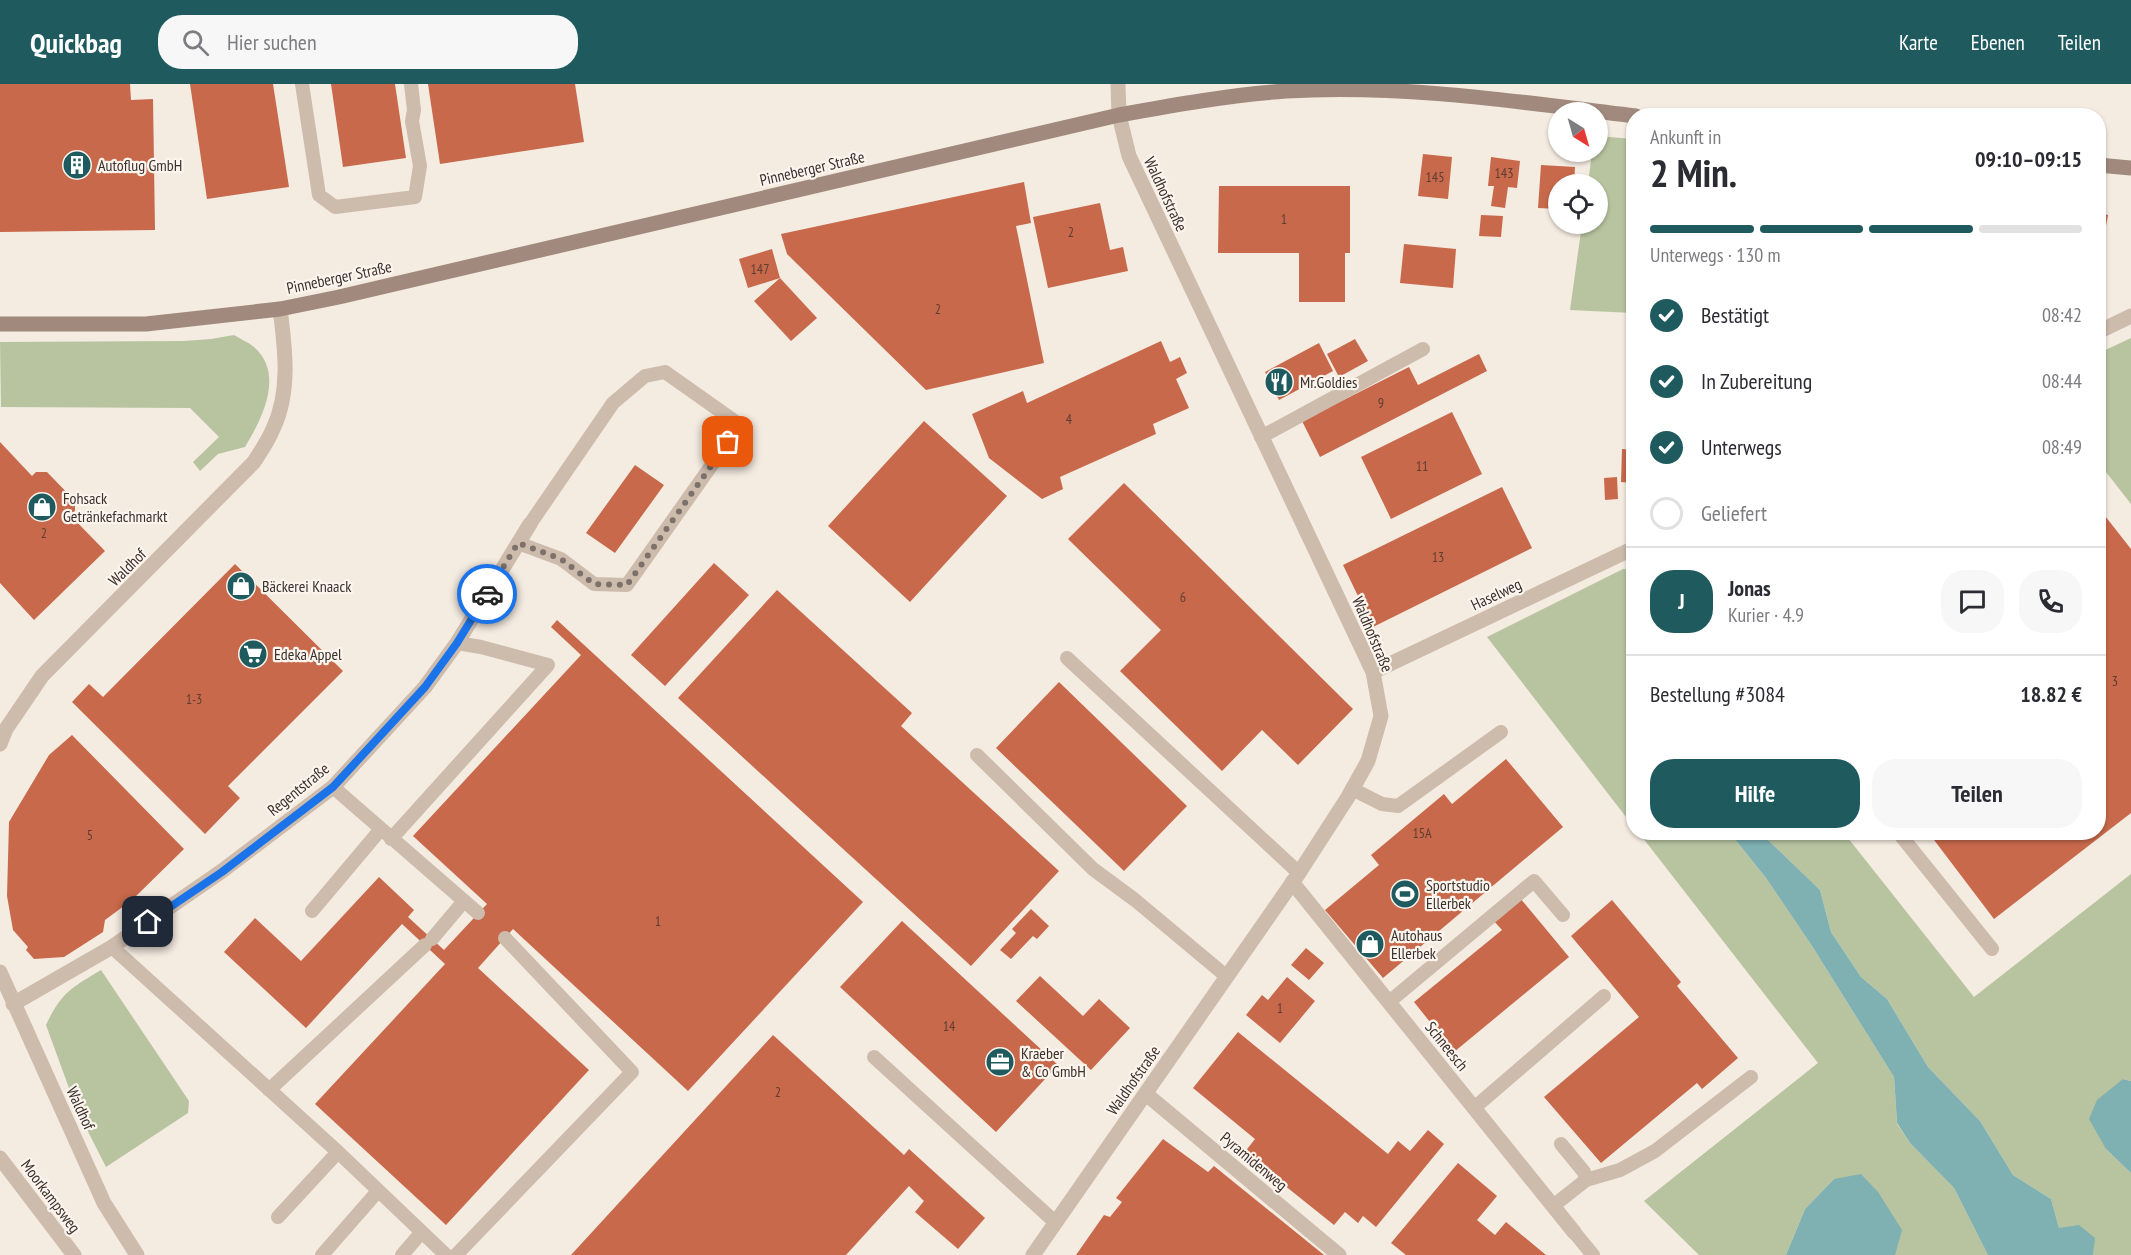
<!DOCTYPE html>
<html lang="de">
<meta charset="utf-8">
<style>
:root{--surface:#fff;--page:#f7f7f7;--text:#2b2b33;--muted:#7c7c81;--line:#e1e1e2;--accent:#1f5a5e}
body{margin:0;font-family:"PT Sans Narrow",sans-serif;background:var(--page);color:var(--text);height:100vh;display:flex;flex-direction:column;font-size:22px;white-space:nowrap}
*{box-sizing:border-box;margin:0}
p{font-size:20px;color:var(--muted)}
.icon{flex:none;width:33px;height:33px;fill:none;stroke:currentColor;stroke-width:2;stroke-linecap:round;stroke-linejoin:round}
.map{position:relative;flex:1;overflow:hidden}
.details{position:absolute;left:1626px;top:24px;width:480px;height:732px;display:flex;flex-direction:column;background:var(--surface);border-radius:24px;box-shadow:0 2px 4px #0004}
.details>*{flex:none}
.needle{width:39px;rotate:143deg}
.fabs{position:absolute;left:1548px;top:18px;display:grid;gap:12px}
.fabs a{display:grid;place-items:center;width:60px;height:60px;border-radius:50%;background:var(--surface);box-shadow:0 2px 4px #0004;font-size:30px}
.pin{position:absolute;display:grid;place-items:center;width:51px;height:51px;color:#fff;margin:-26px;border-radius:12px;box-shadow:0 3px 9px #0006}
.courier{position:absolute;display:grid;place-items:center;width:60px;height:60px;margin:-30px;border:4px solid #1a73e8;border-radius:50%;background:#fff;color:#222;box-shadow:0 2px 8px #0007}
.head em{font-style:normal;font-weight:700}
.head div{display:flex;flex-direction:column-reverse}
.head{display:flex;align-items:center;justify-content:space-between;height:102px;padding:0 24px}
h1{font-size:39px;font-weight:700;line-height:45px}
.bar{display:grid;grid-template-columns:repeat(4,1fr);gap:9px 6px;align-content:center;height:72px;padding:0 24px}
.bar i{height:8px;border-radius:4px;background:var(--line)}
.bar .on{background:var(--accent)}
.bar p{grid-column:span 4}
.line{display:flex;align-items:center;gap:15px;padding:0 24px;border-top:2px solid var(--line)}
.line div{flex:1}
.round{display:grid;place-items:center;flex:none;width:63px;height:63px;border-radius:24px;background:var(--page)}
ol{padding:0 24px;list-style:none}
li{display:flex;align-items:center;gap:18px;height:66px}
li p{margin-inline-start:auto}
li .icon{padding:6px;border-radius:50%;background:var(--accent);color:#fff;stroke-width:4}
li:last-child{color:var(--muted)}
li i{width:33px;height:33px;border:3px solid var(--line);border-radius:50%}
.cta{display:flex;gap:12px;margin-top:auto;padding:12px 24px}
.cta a{flex:1;height:69px;border-radius:24px;background:var(--accent);color:#fff;font-size:24px;font-weight:700;line-height:69px;text-align:center}
.cta a+a{background:var(--page);color:var(--text)}
header{display:flex;align-items:center;gap:36px;box-sizing:border-box;height:84px;padding:0 30px;background:var(--accent);color:#fff}
header strong{font-size:28px}
nav{display:flex;gap:33px;margin-inline-start:auto;font-size:21px}
.search{width:420px;height:54px;background:var(--page);display:flex;align-items:center;gap:15px;box-sizing:border-box;padding:0 21px;border-radius:24px;color:var(--muted);font-size:22px}
.map>svg:first-child{display:block}
.green{fill:#b8c4a0}
.water{fill:#7fb0b2}
.building{fill:#c8694b}
.lines{fill:none;stroke-linecap:round;stroke-linejoin:round}
.lane{stroke:#cdbbac;stroke-width:14}
.street{stroke:#cdbbac;stroke-width:15}
.secondary{stroke:#a18a7d;stroke-width:15}
.done{stroke:#7c716b;stroke-width:6;stroke-dasharray:0 10.8}
.route{stroke:#1a73e8;stroke-width:8}
.labels{text-anchor:middle;stroke-width:4.5;stroke-linejoin:round;paint-order:stroke}
.number-label{font-size:14px;fill:#5e3e33}
.poi-label{font-size:16px;fill:#3b302b;stroke:#fbf5ee;text-anchor:start}
.street-label{font-size:16px;fill:#3b302b;stroke:#fbf5ee}
</style>
<header>
<strong>Quickbag</strong>
<div class="search"><svg class="icon" aria-label="search" viewBox="0 0 24 24"><circle cx="10" cy="10" r="6"/><path d="M15 15l6 6"/></svg>Hier suchen</div>
<nav><a>Karte</a><a>Ebenen</a><a>Teilen</a></nav>
</header>
<div class="map">
<svg width="2131" height="1171" viewBox="0 0 2131 1171">
<rect width="100%" height="100%" fill="#f4ebe1"/>
<path class="green" d="M1598,52L1633,55V229L1570,226L1582,140H1598V100H1588L1592,68H1598Z
M234,251C240,255 248,258 254,263C285,290 262,335 245,363L218,370L200,387L193,378L219,353L190,324L1,323L0,258L184,257L211,255Z
M2131,254V420L2099,379V269Z
M1623,485L1634,486L1633,742L1487,553Z
M1639,749H1730L1766,794L1812,862L1894,993L1897,1040L1910,1059L1954,1104L1988,1171H1895L1834,1095L1805,1125L1786,1171H1699L1644,1117L1818,979Z
M1766,749H1844L1974,913L2131,790V997L2123,995L2106,1065L2131,1089V1171H2093L2094,1154L2059,1144L2051,1115L2013,1091L1980,1037L1928,983L1887,915L1861,893L1831,848L1820,806L1768,756Z
M101,886L189,1017L188,1029L106,1083L77,1026L46,941C61,909 71,904 101,886Z"/>
<path class="water" d="M1730,749H1766L1768,756L1820,806L1831,848L1861,893L1887,915L1928,983L1980,1037L2013,1091L2051,1115L2059,1144L2079,1141L2095,1154L2093,1171H1988L1954,1104L1910,1059L1897,1039L1894,993L1812,862L1766,794Z
M2123,995L2131,997V1089L2106,1065L2089,1035L2097,1016Z
M1861,1090L1878,1108L1902,1146L1895,1171H1786L1805,1125L1834,1095Z"/>
<path class="building" d="M0,0H130L131,16L153,15L155,146L0,148Z
M190,0H273L289,103L207,115Z
M331,0H395L406,74L343,83Z
M428,0H575L584,58L440,80Z
M1423,70L1452,73L1448,115L1418,112Z
M1491,73L1520,77L1517,104L1508,103L1505,124L1491,122L1494,102H1488Z
M1541,81L1575,83L1574,100H1558V125L1538,124Z
M1024,98L1031,139L1016,142L1044,279L926,306L787,170L781,150Z
M1219,102H1350V169H1345V218H1299V169H1218Z
M1100,119L1110,166L1123,163L1128,187L1048,204L1033,133Z
M2098,129L2108,131L2100,174H2098Z
M1481,131L1503,132L1501,153L1479,152Z
M1404,160L1456,165L1453,204L1400,199Z
M772,165L780,194L748,204L739,175Z
M780,194L817,234L791,257L754,217Z
M1355,255L1368,277L1339,293L1327,270Z
M1161,257L1170,278L1180,273L1187,289L1176,295L1189,324L1153,340L1156,350L1060,393L1063,405L1042,415L989,374L972,330L1023,307L1027,319Z
M1319,259L1333,287L1279,316L1265,288Z
M1479,270L1487,287L1320,373L1302,337L1409,283L1418,301Z
M1452,328L1482,390L1391,435L1361,373Z
M924,337L1007,412L910,518L828,442Z
M0,358L32,392L36,388H47L75,417V427L70,431L105,467L34,536L0,499Z
M1622,365L1634,366V399L1621,398Z
M635,381L664,401L615,469L586,449Z
M1617,393L1618,415L1605,416L1604,394Z
M1124,399L1353,625L1298,681L1262,646L1222,687L1120,587L1161,546L1068,455Z
M1502,403L1532,464L1373,543L1343,481Z
M2098,423L2131,465V729L1994,835L1928,748H2098Z
M714,479L749,511L665,602L631,571Z
M235,480L343,587L228,702L240,714L205,750L72,618L89,600L103,613Z
M777,506L912,629L901,642L1059,787L971,882L678,614Z
M557,536L863,818L688,1007L513,845L478,884L589,986L446,1141L315,1020L445,880L402,840L306,944L224,868L255,834L301,877L379,793L414,826L408,833L444,866L487,820L413,752L581,571L551,543Z
M1059,598L1187,722L1124,787L996,664Z
M72,651L184,765L132,816L105,836L103,848L64,873L34,875L26,866L28,863L13,846L7,812L9,738L49,671Z
M1506,675L1563,743L1383,894L1325,826L1379,781L1371,771L1444,710L1452,720Z
M1520,814L1569,873L1454,968L1414,918L1502,846L1493,836Z
M1612,816L1681,898L1677,902L1738,974L1702,1005L1697,999L1601,1079L1544,1013L1639,933L1571,852Z
M1031,825L1049,842L1037,855L1033,852L1011,875L1000,866L1016,849L1012,845Z
M902,837L1058,981L996,1048L840,903Z
M1306,864L1324,879L1309,896L1291,881Z
M1040,892L1083,932L1099,915L1130,944L1091,986L1016,917Z
M1287,893L1315,917L1280,959L1246,931L1262,911L1268,916Z
M1238,948L1388,1070L1398,1057L1410,1067L1428,1046L1444,1060L1376,1143L1363,1132L1358,1139L1345,1128L1334,1141L1244,1069L1255,1055L1193,1004Z
M773,951L904,1071L909,1065L985,1134L958,1165L915,1128L924,1117L909,1102L846,1171H571Z
M1163,1055L1208,1088L1214,1082L1324,1171H1076L1104,1131L1110,1133L1122,1118L1116,1114Z
M1458,1079L1497,1112L1477,1136L1495,1151L1506,1138L1546,1171H1406L1391,1159Z"/>
<g class="lines">
<path class="lane" d="M302,0L319,111L335,123L415,113L420,82L412,37L414,26L411,0
M1261,353L1423,265
M518,459L561,475L594,500L627,501L740,341L665,288L645,292L613,319L530,440
M1067,574L1299,789
M977,671L1093,785L1135,816L1226,892
M333,703L478,829
M1352,705L1382,720L1398,722L1501,648
M1898,748L1992,865
M391,755L548,581L481,563L457,559
M312,827L381,745
M432,855L464,817
M112,863L338,1068L446,1171
M1389,918L1534,797L1563,831
M874,973L1055,1138
M269,1006L425,861
M1474,1024L1604,912
M1586,1096L1620,1086L1655,1067L1751,993
M1553,1122L1586,1096L1584,1088L1561,1060
M278,1133L338,1068
M1574,1148L1593,1171
M322,1171L378,1107
M402,1171L421,1149
M456,1171L632,988L505,854"/>
<path class="street" d="M2098,248L2131,232
M1373,588L1634,464
M0,660L6,645L42,592L254,378C261,367 268,357 273,345C291,307 285,264 280,225
M1292,798L1574,1148
M0,888L104,1119L137,1171
M13,920L112,863L222,787L333,703L425,603L457,559L530,440
M1146,1010L1339,1171
M0,1074L74,1171
M1033,1171L1299,789L1348,713L1368,677L1381,632L1373,588L1129,72L1119,31L1118,0"/>
<path class="secondary" d="M2098,81L2131,84
M0,240H146L280,225L339,213L1119,31C1174,21 1230,11 1286,7C1403,0 1520,18 1636,32"/>
</g>
<g class="lines">
<path class="done" d="M487,510L518,459L561,475L594,500L627,501L728,358"/>
<path class="route" d="M148,838L222,788L333,703L425,603L457,559L487,510"/>
</g>
<defs>
<g id="building-disc" transform="scale(1.5)"><circle r="9.5" fill="#1f5a5e" stroke="#fbf5ee"/><path d="M-4-6H4V6H1V3H-1V6H-4ZM-2.5-4.3h1.7v1.8h-1.7ZM.8-4.3h1.7v1.8H.8ZM-2.5-1h1.7V.8h-1.7ZM.8-1h1.7V.8H.8Z" fill="#fff"/></g>
<g id="restaurant-disc" transform="scale(1.5)"><circle r="9.5" fill="#1f5a5e" stroke="#fbf5ee"/><path d="M-5-6h1v4h1v-4h1v4h1v-4h1v5L-1.5 .5V6h-2V.5L-5-1ZM5-6V6H3V1.5H1.5Q1.5-4 5-6Z" fill="#fff"/></g>
<g id="shop-disc" transform="scale(1.5)"><circle r="9.5" fill="#1f5a5e" stroke="#fbf5ee"/><path d="M-5-2.5h2.3a2.7 3.5 0 0 1 5.4 0H5L5.5 6h-11ZM-1.5-2.5h3a1.5 2.3 0 0 0-3 0Z" fill="#fff"/></g>
<g id="supermarket-disc" transform="scale(1.5)"><circle r="9.5" fill="#1f5a5e" stroke="#fbf5ee"/><path d="M-6-5.5h2.5l.6 2H6L4.5 2H-2.5L-4.4-4H-6ZM-1.5 3.2a1.3 1.3 0 1 0 .1 0ZM3 3.2a1.3 1.3 0 1 0 .1 0Z" fill="#fff"/></g>
<g id="stadium-disc" transform="scale(1.5)"><circle r="9.5" fill="#1f5a5e" stroke="#fbf5ee"/><path d="M0-5a6.5 5 0 1 0 0 10a6.5 5 0 1 0 0-10ZM-3.5-1.8h7v3.6h-7Z" fill="#fff"/></g>
<g id="office-disc" transform="scale(1.5)"><circle r="9.5" fill="#1f5a5e" stroke="#fbf5ee"/><path d="M-6-3h4V-5.5h4V-3h4V5H-6ZM-1-4.5V-3h2v-1.5ZM-6 0V1H6V0Z" fill="#fff"/></g>
</defs>
<g fill-rule="evenodd">
<use href="#building-disc" x="77" y="81"/>
<use href="#restaurant-disc" x="1279" y="298"/>
<use href="#shop-disc" x="42" y="423"/>
<use href="#shop-disc" x="241" y="502"/>
<use href="#supermarket-disc" x="253" y="570"/>
<use href="#stadium-disc" x="1405" y="810"/>
<use href="#shop-disc" x="1370" y="860"/>
<use href="#office-disc" x="1000" y="978"/>
</g>
<g class="labels">
<g class="number-label">
<text x="1504" y="94">143</text>
<text x="1435" y="98">145</text>
<text x="1284" y="140">1</text>
<text x="1071" y="153">2</text>
<text x="760" y="190">147</text>
<text x="938" y="230">2</text>
<text x="1381" y="324">9</text>
<text x="1069" y="340">4</text>
<text x="1422" y="387">11</text>
<text x="44" y="454">2</text>
<text x="1438" y="478">13</text>
<text x="1183" y="518">6</text>
<text x="2115" y="602">3</text>
<text x="194" y="620">1-3</text>
<text x="1422" y="754">15A</text>
<text x="90" y="756">5</text>
<text x="658" y="842">1</text>
<text x="1280" y="929">1</text>
<text x="949" y="947">14</text>
<text x="778" y="1013">2</text>
</g>
<g class="poi-label">
<text x="98" y="87">Autoflug GmbH</text>
<text x="1300" y="304">Mr.Goldies</text>
<text x="63" y="420">Fohsack<tspan x="63" dy="18">Getränkefachmarkt</tspan></text>
<text x="262" y="508">Bäckerei Knaack</text>
<text x="274" y="576">Edeka Appel</text>
<text x="1426" y="807">Sportstudio<tspan x="1426" dy="18">Ellerbek</tspan></text>
<text x="1391" y="857">Autohaus<tspan x="1391" dy="18">Ellerbek</tspan></text>
<text x="1021" y="975">Kraeber<tspan x="1021" dy="18">&amp; Co GmbH</tspan></text>
</g>
<g class="street-label">
<text transform="translate(812 84) rotate(-13)" y="6">Pinneberger Straße</text>
<text transform="translate(1166 110) rotate(65)" y="6">Waldhofstraße</text>
<text transform="translate(339 193) rotate(-12)" y="6">Pinneberger Straße</text>
<text transform="translate(127 483) rotate(-45)" y="6">Waldhof</text>
<text transform="translate(1496 510) rotate(-25)" y="6">Haselweg</text>
<text transform="translate(1373 550) rotate(67)" y="6">Waldhofstraße</text>
<text transform="translate(298 705) rotate(-39)" y="6">Regentstraße</text>
<text transform="translate(1447 962) rotate(51)" y="6">Schneesch</text>
<text transform="translate(1133 996) rotate(-55)" y="6">Waldhofstraße</text>
<text transform="translate(81 1024) rotate(65)" y="6">Waldhof</text>
<text transform="translate(1254 1077) rotate(40)" y="6">Pyramidenweg</text>
<text transform="translate(51 1112) rotate(53)" y="6">Moorkampsweg</text>
</g>
</g>
</svg>
<div class="fabs">
<a><svg class="needle" viewBox="-14 -14 28 28"><path d="M0-13l5 13h-10z" fill="#e53935"/><path d="M0 13l5-13h-10z" fill="#7c7c81"/></svg></a>
<a><svg class="icon" aria-label="locate" viewBox="0 0 24 24"><circle cx="12" cy="12" r="6"/><path d="M12 2v4M12 18v4M2 12h4M18 12h4"/></svg></a>
</div>
<div class="pin" style="left:728px;top:358px;background:#ea580c"><svg class="icon" aria-label="bag" viewBox="0 0 24 24"><path d="M5 8h14l-1 12H6zM9 8a3 3 0 0 1 6 0"/></svg></div>
<div class="pin" style="left:148px;top:838px;background:#1f2937"><svg class="icon" aria-label="home" viewBox="0 0 24 24"><path d="M3 11l9-7 9 7M6 9v11h12V9"/></svg></div>
<div class="courier" style="left:487px;top:510px"><svg class="icon" aria-label="car" viewBox="0 0 24 24"><path d="M5 17H2v-5l4-1 3-4h7l3 4 3 1v5h-3M9 17h6M6 11h13"/><circle cx="7" cy="17" r="2"/><circle cx="17" cy="17" r="2"/></svg></div>
<section class="details">
<div class="head"><div><h1>2 Min.</h1><p>Ankunft in</p></div><em>09:10–09:15</em></div>
<div class="bar"><i class="on"></i><i class="on"></i><i class="on"></i><i></i><p>Unterwegs · 130 m</p></div>
<ol>
<li><svg class="icon" aria-label="check" viewBox="0 0 24 24"><path d="M5 12l5 5 9-10"/></svg>Bestätigt<p>08:42</p></li>
<li><svg class="icon" aria-label="check" viewBox="0 0 24 24"><path d="M5 12l5 5 9-10"/></svg>In Zubereitung<p>08:44</p></li>
<li><svg class="icon" aria-label="check" viewBox="0 0 24 24"><path d="M5 12l5 5 9-10"/></svg>Unterwegs<p>08:49</p></li>
<li><i></i>Geliefert</li>
</ol>
<div class="line" style="height:108px"><b class="round" style="background:var(--accent);color:#fff">J</b><div><b>Jonas</b><p>Kurier · 4.9</p></div><a class="round"><svg class="icon" aria-label="chat" viewBox="0 0 24 24"><path d="M4 5h16v11H9l-5 4z"/></svg></a><a class="round"><svg class="icon" aria-label="phone" viewBox="0 0 24 24"><path d="M5 4h4l2 5-3 2q2 4 5 5l2-3 5 2v4C11 20 4 13 5 4z"/></svg></a></div>
<div class="line" style="height:78px"><div>Bestellung #3084</div><b>18.82 €</b></div>
<div class="cta"><a>Hilfe</a><a>Teilen</a></div>
</section>
</div>
